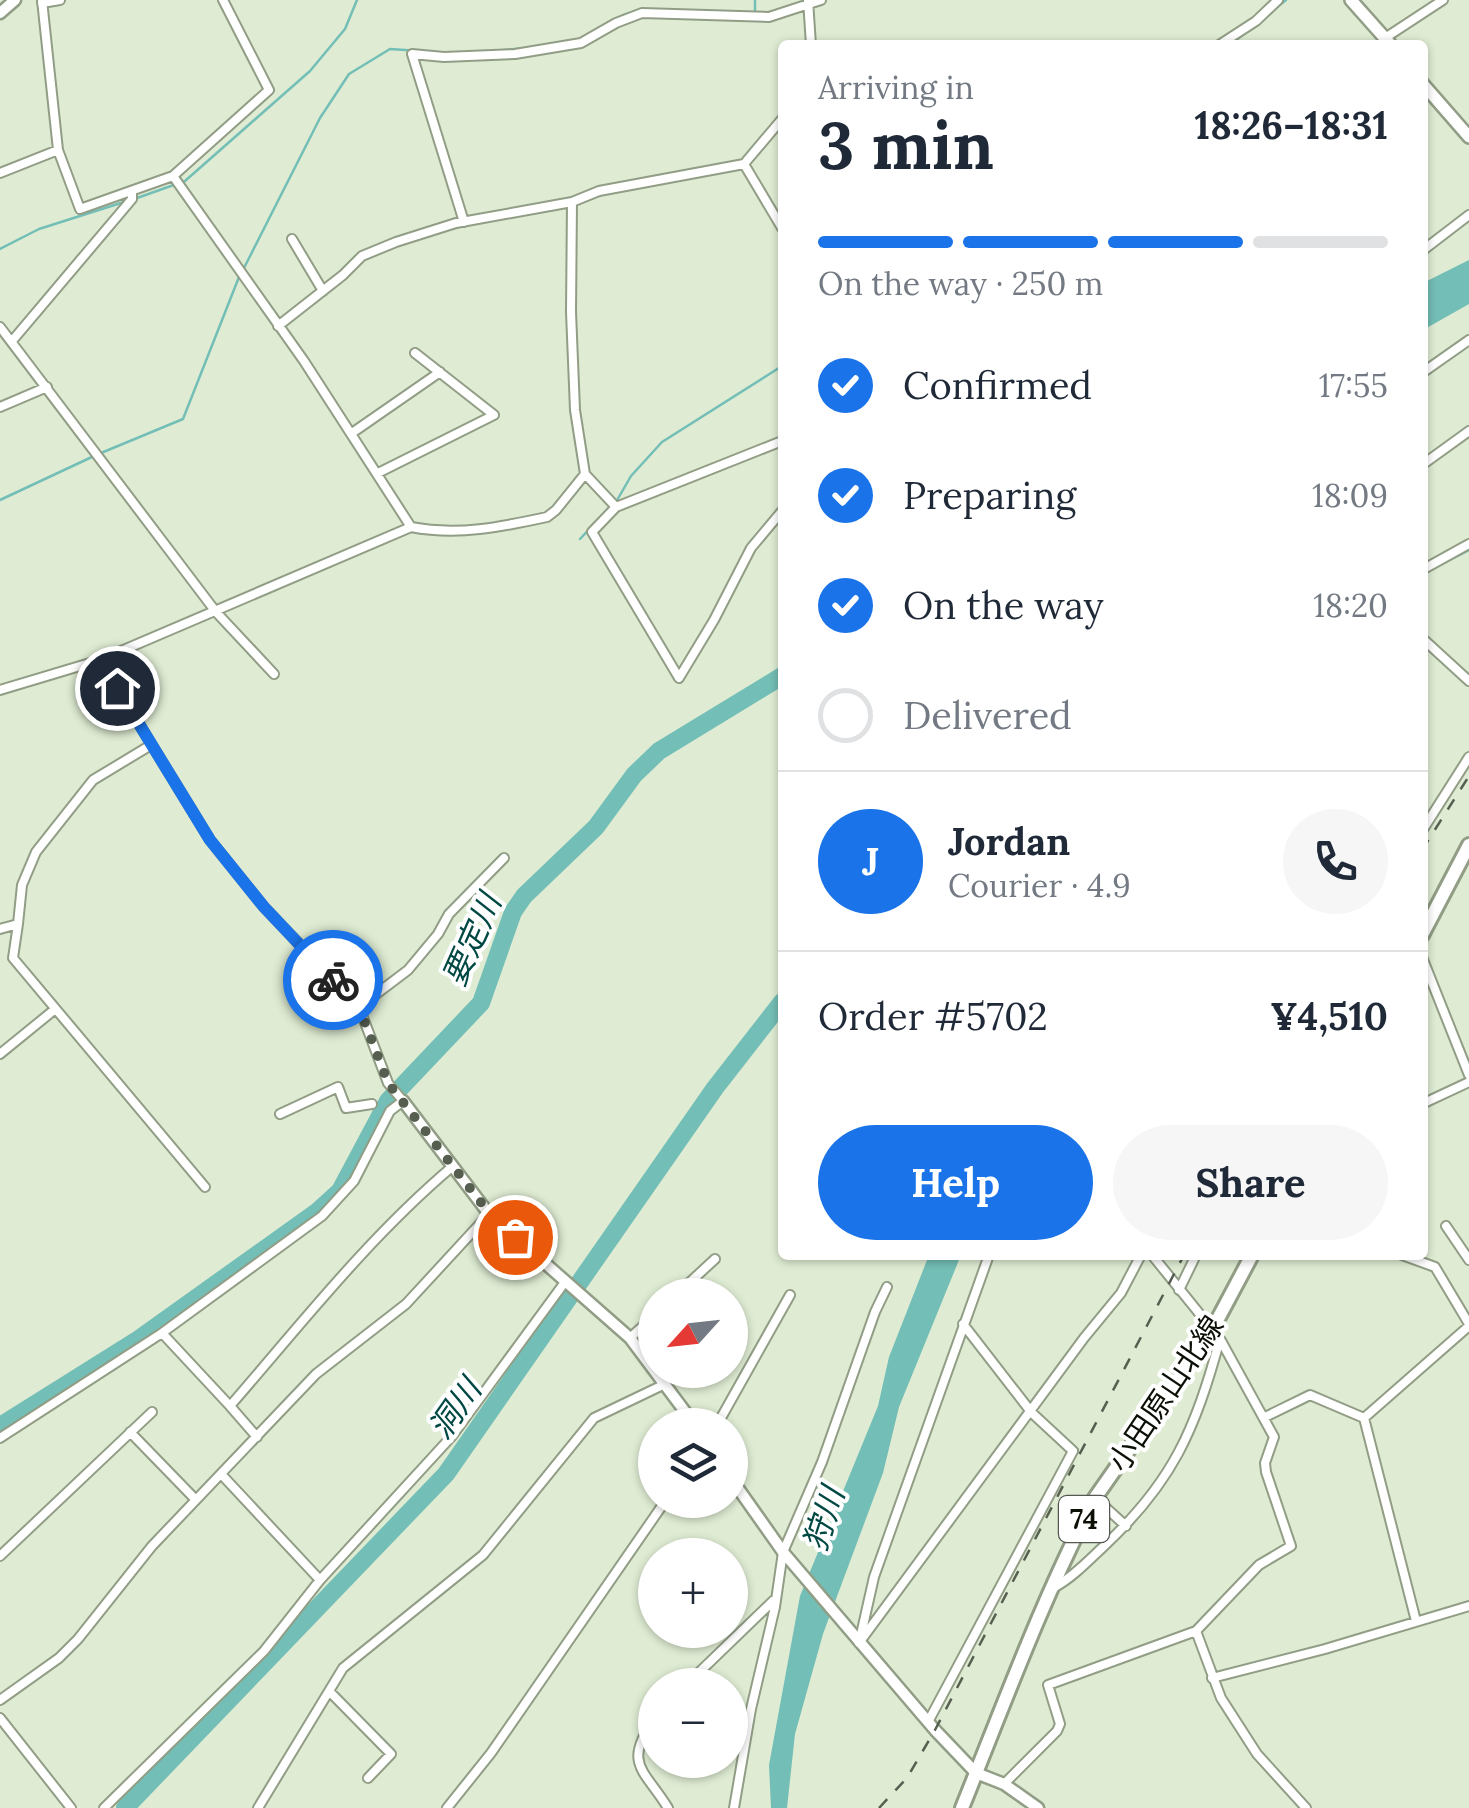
<!DOCTYPE html>
<meta charset="utf-8">
<style>
:root{--surface:#fff;--page:#f6f6f7;--text:#1f2937;--muted:#747a83;--line:#e0e1e3;--accent:#1a73e8}
body{margin:0;font-family:Lora,"Noto Sans JP",serif;background:var(--page);color:var(--text);height:100vh;display:flex;flex-direction:column;font-size:38px;white-space:nowrap}
*{box-sizing:border-box;margin:0}
p{font-size:32px;color:var(--muted)}
.icon{flex:none;width:55px;height:55px;fill:none;stroke:currentColor;stroke-width:2;stroke-linecap:round;stroke-linejoin:round}
.map{position:relative;flex:1;overflow:hidden}
.panel{position:absolute;left:778px;top:40px;width:650px;height:1220px;display:flex;flex-direction:column;background:var(--surface);border-radius:10px;box-shadow:0 2px 8px #0004}
.panel>*{flex:none}
.needle{width:65px;rotate:243deg}
.fabs{position:absolute;left:638px;top:1278px;display:grid;gap:20px}
.fabs a{display:grid;place-items:center;width:110px;height:110px;border-radius:50%;background:var(--surface);box-shadow:0 2px 8px #0004;font-size:50px}
.pin{position:absolute;display:grid;place-items:center;width:85px;height:85px;color:#fff;margin:-42px;border:5px solid #fff;border-radius:50%;box-shadow:0 2px 10px #0007}
.courier{position:absolute;display:grid;place-items:center;width:100px;height:100px;margin:-50px;border:8px solid #1a73e8;border-radius:50%;background:#fff;color:#222;box-shadow:0 2px 12px #0007}
.overview em{font-style:normal;font-weight:800}
.overview div{display:flex;flex-direction:column-reverse}
.overview{display:flex;align-items:center;justify-content:space-between;height:170px;padding:0 40px}
h1{font-size:65px;font-weight:800;line-height:75px}
.bar{display:grid;grid-template-columns:repeat(4,1fr);gap:15px 10px;align-content:center;height:120px;padding:0 40px}
.bar i{height:12px;border-radius:8px;background:var(--line)}
.bar .selected{background:var(--accent)}
.bar p{grid-column:span 4}
.line{display:flex;align-items:center;gap:25px;padding:0 40px;border-top:2px solid var(--line)}
.line div{flex:1}
.round{display:grid;place-items:center;flex:none;width:105px;height:105px;border-radius:52px;background:var(--page)}
ol{padding:0 40px;list-style:none}
li{display:flex;align-items:center;gap:30px;height:110px}
li p{margin-inline-start:auto}
li .icon{padding:10px;border-radius:50%;background:var(--accent);color:#fff;stroke-width:4}
li:last-child{color:var(--muted)}
li i{width:55px;height:55px;border:5px solid var(--line);border-radius:50%}
.action{display:flex;gap:20px;margin-top:auto;padding:20px 40px}
.action a{flex:1;height:115px;border-radius:60px;background:var(--accent);color:#fff;font-size:40px;font-weight:800;line-height:115px;text-align:center}
.action a+a{background:var(--page);color:var(--text)}
.map>svg:first-child{display:block}
.water{fill:#73beb6}
.lines{fill:none;stroke-linecap:round;stroke-linejoin:round}
.stream{stroke:#73beb6;stroke-width:2.5}
.river{stroke:#73beb6;stroke-width:18}
.minor-casing{stroke:#919d85;stroke-width:12}
.tertiary-casing{stroke:#919d85;stroke-width:15}
.secondary-casing{stroke:#919d85;stroke-width:16}
.primary-casing{stroke:#919d85;stroke-width:18}
.minor{stroke:#fff;stroke-width:8}
.tertiary{stroke:#fff;stroke-width:10}
.secondary{stroke:#fff;stroke-width:11}
.primary{stroke:#fff;stroke-width:12}
.rail{stroke:#575f51;stroke-width:2.5;stroke-dasharray:12 12;stroke-linecap:butt}
.done{stroke:#565e4f;stroke-width:10;stroke-dasharray:0 18}
.route{stroke:#1a73e8;stroke-width:12}
.labels{text-anchor:middle;stroke-width:8;stroke-linejoin:round;paint-order:stroke}
.shield{fill:#fff;stroke:#555852;stroke-width:2.5}
.shield-label{font-size:28px;font-weight:bold;fill:#0c1108}
.street-label{font-size:30px;fill:#0c1108;stroke:#fff}
.water-label{font-size:32px;font-style:italic;fill:#004843;stroke:#fff}
</style>
<div class="map">
<svg width="1469" height="1808" viewBox="0 0 1469 1808">
<rect width="100%" height="100%" fill="#dfecd3"/>
<path class="water" d="M1469,260V304L1423,330V283Z
M929,1255H961L899,1407L883,1473L823,1634L795,1734L787,1808H771L769,1765L800,1596L878,1406L889,1357Z"/>
<g class="lines">
<path class="stream" d="M755,0V13
M609,23C634,5 663,9 692,11
M1230,45L1286,0
M494,51L536,47
M137,198L185,181L310,71L345,29L357,0
M0,249L39,229L124,202
M243,270L320,118L349,74L390,49L451,53
M101,453L183,419L239,277
M0,500L94,456
M616,502L631,476L662,442L782,366
M580,539L610,507
M1422,574L1469,550"/>
<path class="river" d="M0,1426L136,1341L318,1211L340,1191L388,1101L481,1003L513,912L524,896L596,827L634,775L659,751L782,676
M125,1808L446,1474L715,1088L782,1002"/>
<g class="minor-casing">
<path id="minor" d="M808,0L811,45
M42,3L60,0
M1385,38L1443,0
M1219,45L1256,21L1278,0
M782,119L744,164L782,228
M0,173L58,150
M173,176L269,90L223,0
M464,222L412,54L444,57L515,54L581,43L616,23L642,13L769,17L821,0
M292,239L323,291
M1422,251L1469,215
M278,326L343,275L362,256L396,242L456,223L572,202L599,191L744,164
M0,327L216,612L274,674
M12,341L132,199V193
M1422,373L1469,340
M0,407L47,387
M352,433L440,372
M782,441L616,507L592,532L679,678L714,620L751,548L782,511
M1422,465L1469,431
M378,473L494,415L415,353
M585,474L616,507
M411,527C458,536 501,527 547,517L556,510L585,474L575,410L571,312L572,202
M1422,570L1469,544
M1422,638L1469,681
M0,690L100,660L411,527L304,361L173,176L80,209L58,150L42,0
M1422,831L1469,757
M18,924L13,958L205,1187
M0,929L18,924L22,885L36,852L93,780L151,745
M1422,957L1469,1075
M359,1007L408,970L438,934L449,914L504,858
M0,1054L54,1010
M1422,1104L1469,1082
M280,1114L338,1087L346,1108L372,1104
M1446,1226L1469,1260
M1402,1255L1435,1267L1469,1324
M1179,1290L1196,1255
M676,1295L715,1259
M162,1333L230,1406
M630,1338L655,1315
M1265,1417L1310,1395L1364,1418L1416,1621
M1364,1418L1469,1326
M717,1425L790,1295
M130,1432L196,1500
M257,1437L230,1406C302,1323 369,1237 453,1166
M0,1438L162,1333L322,1216L354,1181L390,1111L403,1101L388,1083L359,1007L264,907L210,840L100,660
M221,1474L320,1580
M1095,1498L1126,1526
M0,1556L152,1412
M1055,1587C1073,1577 1088,1561 1103,1547C1173,1482 1195,1430 1220,1339
M1196,1631L1221,1698L1257,1754L1306,1808
M860,1639L874,1577L989,1255
M859,1643L1084,1338L1121,1293L1141,1255
M1212,1678L1325,1649L1469,1606
M686,1685L774,1600
M329,1691L391,1754L368,1778
M0,1700L59,1658L78,1639L152,1546L316,1374L406,1304L489,1214
M0,1718L71,1808
M655,1718C622,1764 644,1769 668,1808
M928,1722L1073,1451L1032,1413L963,1324
M1004,1784L1057,1731L1060,1724L1048,1685L1196,1631L1259,1565L1291,1546L1266,1472L1265,1463L1274,1437L1220,1339L1152,1255
M104,1808L264,1651L320,1580L452,1436L565,1282
M258,1808L343,1668L483,1555L594,1418L665,1384
M447,1808L491,1753L666,1500
M734,1808L751,1709L775,1607L783,1552L822,1462L875,1312L887,1287"/>
</g>
<g class="tertiary-casing">
<path id="tertiary" d="M0,13L15,0
M403,1101L489,1214L630,1338L695,1425
M730,1477L783,1552L935,1730L976,1773L1004,1784L1038,1808"/>
</g>
<g class="secondary-casing">
<path id="secondary" d="M1351,0L1391,45
M1422,83L1469,137"/>
</g>
<g class="primary-casing">
<path id="primary" d="M1422,935L1469,845
M962,1808C1004,1704 1043,1597 1095,1498L1211,1332L1252,1255"/>
</g>
<use href="#minor" class="minor"/>
<use href="#tertiary" class="tertiary"/>
<use href="#secondary" class="secondary"/>
<use href="#primary" class="primary"/>
<path class="rail" d="M1422,850L1469,776
M879,1808L907,1778L935,1730L1184,1255"/>
</g>
<g class="lines">
<path class="done" d="M333,980L359,1007L388,1083L490,1214L515,1237"/>
<path class="route" d="M117,688L210,840L264,907L333,980"/>
</g>
<g class="labels">
<rect class="shield" x="1059" y="1496" width="50" height="46" rx="8"/>
<g class="shield-label">
<text x="1084" y="1529">74</text>
</g>
<g class="street-label">
<text transform="translate(1166 1394) rotate(-56)" y="10">小田原山北線</text>
</g>
<g class="water-label">
<text transform="translate(472 940) rotate(-66)" y="11">要定川</text>
<text transform="translate(455 1409) rotate(-55)" y="11">洞川</text>
<text transform="translate(824 1519) rotate(-72)" y="11">狩川</text>
</g>
</g>
</svg>
<div class="fabs">
<a><svg class="needle" viewBox="-14 -14 28 28"><path d="M0-13l5 13h-10z" fill="#e53935"/><path d="M0 13l5-13h-10z" fill="#747a83"/></svg></a>
<a><svg class="icon" aria-label="layers" viewBox="0 0 24 24"><path d="M12 4l9 5-9 5-9-5zM3 14l9 5 9-5"/></svg></a>
<a>+</a>
<a>−</a>
</div>
<div class="pin" style="left:515px;top:1237px;background:#ea580c"><svg class="icon" aria-label="bag" viewBox="0 0 24 24"><path d="M5 8h14l-1 12H6zM9 8a3 3 0 0 1 6 0"/></svg></div>
<div class="pin" style="left:117px;top:688px;background:#1f2937"><svg class="icon" aria-label="home" viewBox="0 0 24 24"><path d="M3 11l9-7 9 7M6 9v11h12V9"/></svg></div>
<div class="courier" style="left:333px;top:980px"><svg class="icon" aria-label="bike" viewBox="0 0 24 24"><circle cx="6" cy="16" r="4"/><circle cx="18" cy="16" r="4"/><path d="M6 16l4-8h5l3 8M10 8l3 8H6M13 5h3"/></svg></div>
<section class="panel">
<div class="overview"><div><h1>3 min</h1><p>Arriving in</p></div><em>18:26–18:31</em></div>
<div class="bar"><i class="selected"></i><i class="selected"></i><i class="selected"></i><i></i><p>On the way · 250 m</p></div>
<ol>
<li><svg class="icon" aria-label="check" viewBox="0 0 24 24"><path d="M5 12l5 5 9-10"/></svg>Confirmed<p>17:55</p></li>
<li><svg class="icon" aria-label="check" viewBox="0 0 24 24"><path d="M5 12l5 5 9-10"/></svg>Preparing<p>18:09</p></li>
<li><svg class="icon" aria-label="check" viewBox="0 0 24 24"><path d="M5 12l5 5 9-10"/></svg>On the way<p>18:20</p></li>
<li><i></i>Delivered</li>
</ol>
<div class="line" style="height:180px"><b class="round" style="background:var(--accent);color:#fff">J</b><div><b>Jordan</b><p>Courier · 4.9</p></div><a class="round"><svg class="icon" aria-label="phone" viewBox="0 0 24 24"><path d="M5 4h4l2 5-3 2q2 4 5 5l2-3 5 2v4C11 20 4 13 5 4z"/></svg></a></div>
<div class="line" style="height:130px"><div>Order #5702</div><b>¥4,510</b></div>
<div class="action"><a>Help</a><a>Share</a></div>
</section>
</div>
